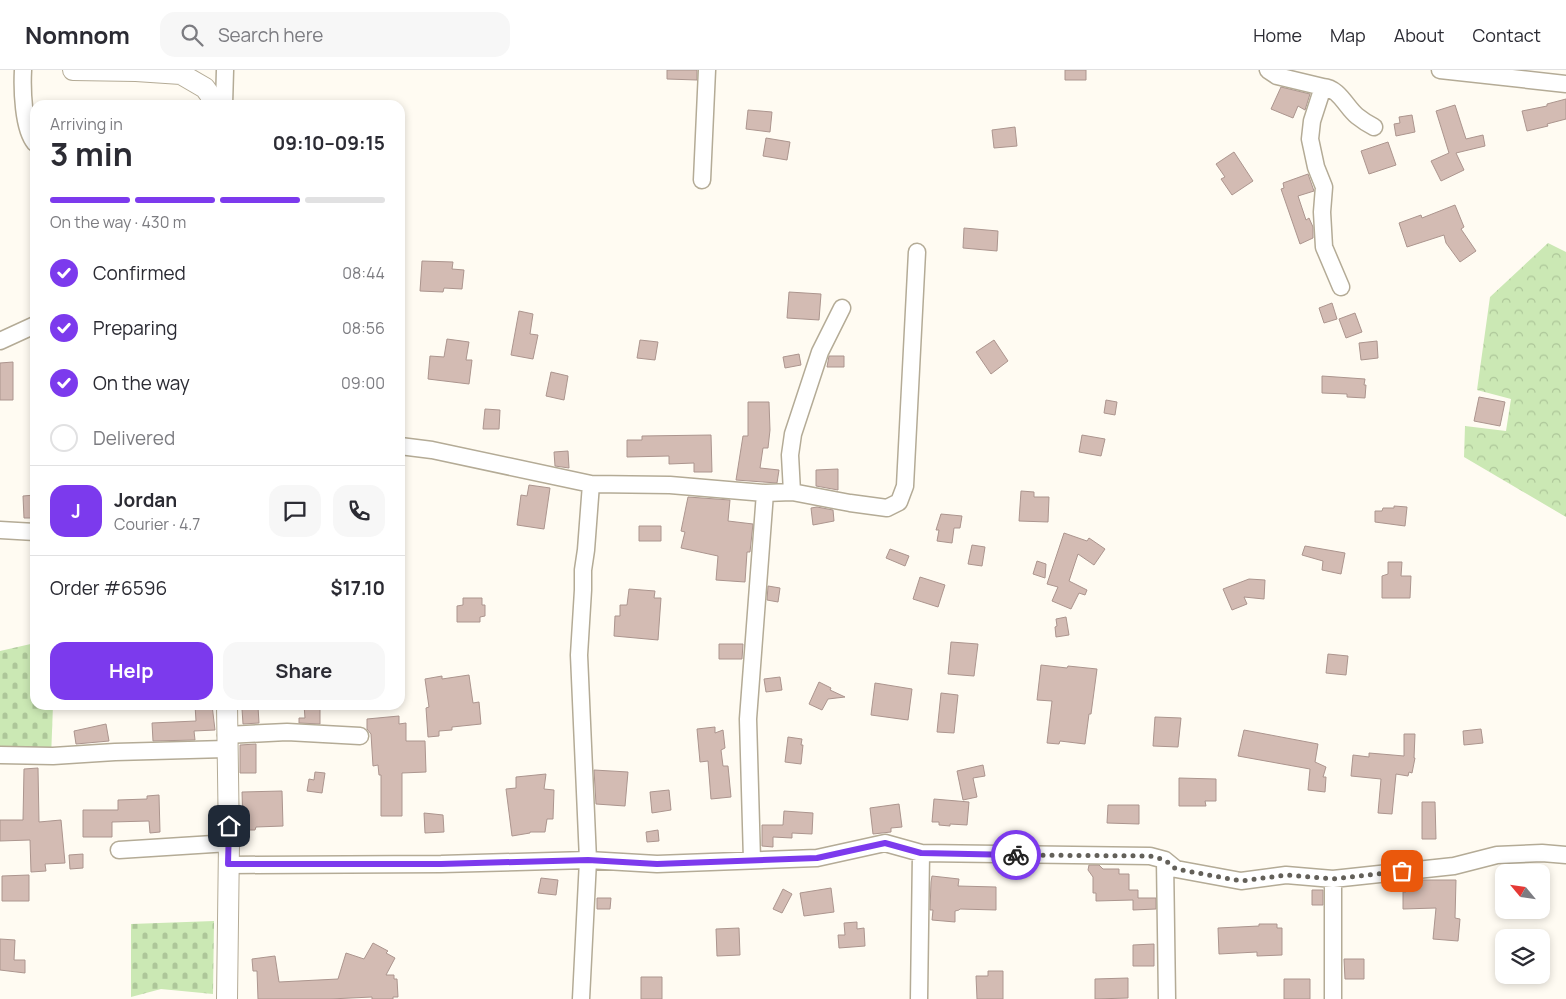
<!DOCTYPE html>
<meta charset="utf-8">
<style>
:root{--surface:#fff;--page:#f7f7f7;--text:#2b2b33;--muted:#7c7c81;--line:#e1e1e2;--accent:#7c3aed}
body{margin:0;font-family:Manrope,sans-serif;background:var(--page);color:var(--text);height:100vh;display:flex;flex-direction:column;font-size:19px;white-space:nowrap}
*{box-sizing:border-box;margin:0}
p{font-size:16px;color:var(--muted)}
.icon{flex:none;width:28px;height:28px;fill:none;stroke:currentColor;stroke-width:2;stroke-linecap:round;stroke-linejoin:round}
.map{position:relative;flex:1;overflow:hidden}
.side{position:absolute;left:30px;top:30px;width:375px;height:610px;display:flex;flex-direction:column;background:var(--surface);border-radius:15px;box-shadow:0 2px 8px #0003}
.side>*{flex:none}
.needle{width:32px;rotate:299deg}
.buttons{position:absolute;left:1495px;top:794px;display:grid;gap:10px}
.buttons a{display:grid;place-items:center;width:55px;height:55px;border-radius:10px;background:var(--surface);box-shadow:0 2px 8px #0003;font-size:25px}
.pin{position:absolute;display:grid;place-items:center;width:42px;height:42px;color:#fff;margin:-21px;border-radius:10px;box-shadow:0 2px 8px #0006}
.courier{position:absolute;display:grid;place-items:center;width:50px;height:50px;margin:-25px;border:4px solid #7c3aed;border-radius:50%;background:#fff;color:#222;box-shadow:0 1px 6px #0007}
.headline em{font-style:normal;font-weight:700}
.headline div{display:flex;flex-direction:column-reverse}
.headline{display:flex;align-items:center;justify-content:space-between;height:85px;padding:0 20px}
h1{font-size:32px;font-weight:700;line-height:38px}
.bar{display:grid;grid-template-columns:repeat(4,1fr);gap:8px 5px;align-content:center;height:60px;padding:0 20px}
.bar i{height:6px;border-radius:4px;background:var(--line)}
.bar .selected{background:var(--accent)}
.bar p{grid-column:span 4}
.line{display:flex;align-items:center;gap:12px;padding:0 20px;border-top:1px solid var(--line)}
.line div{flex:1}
.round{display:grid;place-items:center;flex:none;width:52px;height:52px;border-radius:15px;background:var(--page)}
ol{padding:0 20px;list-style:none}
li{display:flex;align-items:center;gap:15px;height:55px}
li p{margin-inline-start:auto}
li .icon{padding:5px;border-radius:50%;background:var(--accent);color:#fff;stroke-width:4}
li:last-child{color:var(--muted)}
li i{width:28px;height:28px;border:2px solid var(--line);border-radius:50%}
.button{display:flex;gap:10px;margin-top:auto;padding:10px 20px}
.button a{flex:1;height:58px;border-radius:15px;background:var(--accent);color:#fff;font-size:20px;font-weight:700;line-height:58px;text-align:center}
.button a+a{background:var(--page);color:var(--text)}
header{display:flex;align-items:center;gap:30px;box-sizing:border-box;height:70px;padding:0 25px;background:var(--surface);border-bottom:1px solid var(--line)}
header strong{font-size:24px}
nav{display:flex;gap:28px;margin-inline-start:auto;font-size:18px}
.search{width:350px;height:45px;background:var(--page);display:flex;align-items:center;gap:12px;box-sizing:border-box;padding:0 18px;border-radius:15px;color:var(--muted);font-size:19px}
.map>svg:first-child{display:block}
.forest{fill:url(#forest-crowns)}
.cemetery{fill:url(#cemetery-stones)}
.building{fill:#d3bbb3;stroke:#ac958e}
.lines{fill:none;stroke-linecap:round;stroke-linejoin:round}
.minor-casing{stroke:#b4ab96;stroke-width:19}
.major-casing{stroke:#b4ab96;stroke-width:22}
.minor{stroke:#fff;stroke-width:16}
.major{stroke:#fff;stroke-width:20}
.done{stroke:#636059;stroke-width:5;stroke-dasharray:0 9}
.route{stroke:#7c3aed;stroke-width:6}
</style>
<header>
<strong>Nomnom</strong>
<div class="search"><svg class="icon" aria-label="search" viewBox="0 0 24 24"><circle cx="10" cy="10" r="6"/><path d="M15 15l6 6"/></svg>Search here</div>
<nav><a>Home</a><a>Map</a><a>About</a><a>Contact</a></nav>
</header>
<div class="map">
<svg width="1566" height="929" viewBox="0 0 1566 929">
<defs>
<pattern id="forest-crowns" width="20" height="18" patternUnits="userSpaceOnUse" patternTransform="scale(1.25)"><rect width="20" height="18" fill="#cbe8b4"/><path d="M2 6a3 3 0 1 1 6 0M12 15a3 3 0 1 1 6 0" fill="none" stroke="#adc699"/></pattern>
<pattern id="cemetery-stones" width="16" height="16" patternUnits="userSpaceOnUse" patternTransform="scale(1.25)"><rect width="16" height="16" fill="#cbe8b4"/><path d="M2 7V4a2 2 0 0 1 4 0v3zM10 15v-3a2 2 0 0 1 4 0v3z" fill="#adc699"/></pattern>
</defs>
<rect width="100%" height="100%" fill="#fffbf2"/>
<path class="forest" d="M1548,173L1566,182V447L1464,387L1465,356L1506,361L1511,329L1477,320L1490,227Z"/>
<path class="cemetery" d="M35,573V635H53L51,688L0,686V581Z
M214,851L213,924L161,919L131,927V854Z"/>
<path class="building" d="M667,0H697V10L667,9Z
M1065,0H1086V10H1065Z
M1281,17L1310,24L1305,40L1298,36L1293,48L1271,39Z
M1566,29V49L1547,54L1548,56L1527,61L1522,41L1547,36V34Z
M1455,35L1466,69L1483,65L1485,76L1456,83L1464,100L1441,111L1431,91L1449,83L1436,41Z
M748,40L772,42L770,62L746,59Z
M1412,45L1415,62L1396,66L1394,54L1400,53L1399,47Z
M1015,57L1017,76L994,78L992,60Z
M766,68L790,72L787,90L763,86Z
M1388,72L1396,95L1369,104L1361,81Z
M1234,82L1253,111L1232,125L1221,109L1225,107L1216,94Z
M1308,104L1314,121L1298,126L1306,150L1309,148L1313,157V168L1300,174L1281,119L1284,118L1283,113Z
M1455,135L1464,157L1461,159L1476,181L1460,192L1446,173L1444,165L1407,177L1399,153L1421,145L1422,148Z
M964,158L998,161L997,181L963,178Z
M422,191L453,192L452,199L464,200L462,219L444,218L443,222L420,221Z
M789,222L821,224L819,250L787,248Z
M1332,233L1337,249L1324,253L1319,238Z
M519,241L533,244L530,264L538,265L533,289L511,285Z
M1355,243L1362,262L1346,268L1339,249Z
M447,269L469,272L466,290H472L469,314L428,309L430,286L444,287Z
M640,270L658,272L655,290L637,288Z
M994,270L1008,291L991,304L976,282Z
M1377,271L1378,288L1361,290L1359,273Z
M799,284L801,295L785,298L783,287Z
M829,286H844V297H827Z
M13,292V330H0V293Z
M551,302L568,306L564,330L546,326Z
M1322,306L1365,309L1364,315H1366L1365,328L1347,327V324L1322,323Z
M1479,327L1505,332L1500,356L1474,351Z
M1106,330L1117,332L1115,345L1104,343Z
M748,332H769L770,360L768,378H763L760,398L779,400L777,413L736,410L743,366H748Z
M485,339L500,340L499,359H483Z
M711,365L712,402H694V393L669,394V386L627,387V370H642V366Z
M1082,365L1105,369L1101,386L1079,382Z
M568,381L569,398L555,396L554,382Z
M838,399V420L816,416V400Z
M529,415L550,418L544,459L517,455L521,425L527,426Z
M1021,421L1034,422V427H1049L1048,452L1019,451Z
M35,425V448H24L23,426Z
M688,427L730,430L728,451L753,454L750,482H747L745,512L716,510L718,486L681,478L685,462L681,461Z
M1394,436L1407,437L1405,456L1375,452V441H1382L1383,438H1394Z
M817,437L833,440L834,451L813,455L811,438Z
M941,444L962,446L960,458H954L952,473L937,471L939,460H936Z
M639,456H661V471H639Z
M1064,463L1087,471L1089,468L1105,479L1094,495L1078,484L1069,511L1087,520L1085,525L1079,523L1071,539L1052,531L1058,517L1047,514Z
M972,475L985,477L982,496L968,494Z
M1305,476L1345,483L1341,504L1322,500L1323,491L1302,485Z
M890,479L909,486L905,496L886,488Z
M1037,491L1046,494L1045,508L1033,504Z
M1388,492H1402L1401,506H1411L1410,528H1382V506L1388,504Z
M920,507L945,515L938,537L913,529Z
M1249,509L1265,510L1264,529L1244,527L1247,534L1232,540L1223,519Z
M768,516L780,518L778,532L767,530Z
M629,519L655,521L654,528H661L658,570L614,566L615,546H620V535H627Z
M463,528H482V535H485V546L480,547V552H457V536L463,535Z
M1066,547L1069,565L1056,567L1055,557L1057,556L1056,549Z
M951,572L978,574L974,606L948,604Z
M719,574H743L742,589H719Z
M1328,584L1348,586L1346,605L1326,603Z
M1041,595L1067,598L1068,596L1097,599L1091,644H1089L1085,674L1060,671L1059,674L1047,673L1052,631L1037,630Z
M469,605L473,633L479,632L481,654L452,657V660L439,661V666L428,667L426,638L429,637L425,609L442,606V609Z
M780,607L782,620L766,622L764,609Z
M819,612L831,618L830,620L845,627L828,629L822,640L809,634Z
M875,613L912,619L908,650L871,645Z
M941,623L958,625L954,663L937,662Z
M195,635H212L215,660L194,661L195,670L153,671L152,653L196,651Z
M304,635H320V654L299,653V648H305Z
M258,637L259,653L243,654L242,639Z
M399,646V654L406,653V671H425L426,702L402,703V746H381V705H379L378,695L373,696L371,664L367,659V649Z
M1155,647L1181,648L1178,677L1153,676Z
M106,654L109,671L76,674L74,661Z
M715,657V663L723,660L725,678L721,680L723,696H728L731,727L711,729L708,691L700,692L697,659Z
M1481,659L1483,673L1464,675L1463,661Z
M1244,660L1318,674L1315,692L1326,697L1323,707H1326L1325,722L1308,720L1310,699L1238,686Z
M1404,664H1415L1414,688H1415L1412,703L1409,702L1408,706L1396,704L1392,744L1378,743L1381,709L1351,706L1353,685L1369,687V683L1404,686Z
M788,667L802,669L801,675H803L801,694L785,692Z
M256,674V703H240V675Z
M983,695L985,706L973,708L977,727L963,730L957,701Z
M38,698L39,752L61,750L65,793L45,794L46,801L31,802L30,770L0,771V750H23L24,699Z
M594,700L628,702L625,736L596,734Z
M315,702L325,703L322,723L307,721L309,709L314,710Z
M546,704L544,719L554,720L553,749H547L545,762H530V763L512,766L506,719L516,718V707Z
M1179,708L1216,709V731H1205L1206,736H1179Z
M669,720L671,740L652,743L650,722Z
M282,721L283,756L256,757L255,760H245V755L243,754L242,722Z
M159,725L160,762L150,763L149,751L112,752V767H83V740H118V730L147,729V726Z
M934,729L969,732L967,755L950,754V756L939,755V752H932Z
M1422,732H1435L1436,769H1422Z
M899,734L902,757L891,758V762L873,764L870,738Z
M1108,735H1139V754L1107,753Z
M784,741L813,743L812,764L792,763V768L773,767V777L762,776V755H783Z
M424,743L443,745L444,762L425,763Z
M658,760L659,771L647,772L646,762Z
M83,784V798L70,799L69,785Z
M1089,795H1099L1103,799H1119V804H1129V820H1138V828H1156V839L1133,840V830L1096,831V823H1093V807L1088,800Z
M29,805V831H2V806Z
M932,806L959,809L958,816L996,817V840L960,839L959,840L955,841V852L932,850L933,840H930L931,812Z
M541,808L558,810L556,825L538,823Z
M1422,810H1456L1455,848L1460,849L1458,871L1433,869L1436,838L1403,839V822H1406L1405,811Z
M831,818L834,842L804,846L800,823Z
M783,819L792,824L782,843L773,839Z
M1312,820H1323V835H1312Z
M597,828H611L610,839H597Z
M857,852V859L864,858L865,876L839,878L838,865H845L844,853Z
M1259,854H1277V858H1282V885L1257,886V882L1219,884L1218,858L1259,856Z
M739,858L740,885L717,886L716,859Z
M0,869L15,870L14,890H25V903L0,900Z
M373,873L388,881L386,883L395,888L386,905H394V909H397L398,927H393V929H372V927L330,929H258L257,901H253L252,889L275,886L279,912L338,909L346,883L364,889Z
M1154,874V896H1133V875Z
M1344,889H1364V909H1345Z
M988,901H1003V929H977L976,906H988Z
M641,907H662V929H641Z
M1128,908V928L1095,929V909Z
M1284,909H1310V929H1284Z"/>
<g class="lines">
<g class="minor-casing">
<path id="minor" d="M23,0C22,19 23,59 35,73
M1268,0L1277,6L1323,17L1312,51L1310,69L1316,97L1324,117L1322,142L1324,177L1341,217
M1440,0L1566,14
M1323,17C1339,18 1346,37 1357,46C1362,50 1368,54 1374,57
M224,35L225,0
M702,110L707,0
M0,271L35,255
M400,376L432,380L591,414L670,415L765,423L792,422L850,433L887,438L899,432L905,416L917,182
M792,422L790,385L793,364L820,282L842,238
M0,460L35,462
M226,665L287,662L360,666
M0,685L53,686L115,682L226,679
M119,780L229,773
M752,790L748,649L765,423
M1165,790L1167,929
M228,795L441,794L588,790L657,794L817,788L885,773L921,783L1150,786L1165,790L1176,799L1241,811L1286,805L1333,809L1454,796L1497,785L1542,783L1566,785
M1333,809V929
M581,929L588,790L579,585L583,520V500L586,480L591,414
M919,929L921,783"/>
</g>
<g class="major-casing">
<path id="major" d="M73,0L136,1L181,4L205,18L217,35
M227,635L229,773L227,929"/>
</g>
<use href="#minor" class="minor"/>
<use href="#major" class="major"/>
</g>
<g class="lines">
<path class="done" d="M1016,785L1150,786L1165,790L1176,799L1241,811L1286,805L1333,809L1402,801"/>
<path class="route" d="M229,756L228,794H441L588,790L657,794L817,788L885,773L921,783L1016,785"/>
</g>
</svg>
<div class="buttons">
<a><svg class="needle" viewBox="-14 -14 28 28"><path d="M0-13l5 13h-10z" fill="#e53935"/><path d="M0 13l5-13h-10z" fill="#7c7c81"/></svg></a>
<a><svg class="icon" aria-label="layers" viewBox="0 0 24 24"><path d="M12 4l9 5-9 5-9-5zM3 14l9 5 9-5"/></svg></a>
</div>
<div class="pin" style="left:1402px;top:801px;background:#ea580c"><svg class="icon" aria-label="bag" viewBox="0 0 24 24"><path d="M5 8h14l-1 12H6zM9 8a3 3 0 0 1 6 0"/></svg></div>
<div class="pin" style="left:229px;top:756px;background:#1f2937"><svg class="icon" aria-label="home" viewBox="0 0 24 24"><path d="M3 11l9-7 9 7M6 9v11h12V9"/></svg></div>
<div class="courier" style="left:1016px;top:785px"><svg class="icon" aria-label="bike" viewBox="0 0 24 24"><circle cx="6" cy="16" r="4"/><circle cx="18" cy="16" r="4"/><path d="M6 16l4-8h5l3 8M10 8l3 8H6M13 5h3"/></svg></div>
<section class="side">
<div class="headline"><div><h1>3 min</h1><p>Arriving in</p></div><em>09:10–09:15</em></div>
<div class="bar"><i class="selected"></i><i class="selected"></i><i class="selected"></i><i></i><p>On the way · 430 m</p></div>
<ol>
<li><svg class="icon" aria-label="check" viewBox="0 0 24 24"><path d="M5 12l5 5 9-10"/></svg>Confirmed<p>08:44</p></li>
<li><svg class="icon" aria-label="check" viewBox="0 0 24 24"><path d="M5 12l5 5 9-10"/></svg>Preparing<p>08:56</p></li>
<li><svg class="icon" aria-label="check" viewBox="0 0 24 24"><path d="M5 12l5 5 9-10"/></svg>On the way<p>09:00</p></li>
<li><i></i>Delivered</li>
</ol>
<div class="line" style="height:90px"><b class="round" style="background:var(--accent);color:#fff">J</b><div><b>Jordan</b><p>Courier · 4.7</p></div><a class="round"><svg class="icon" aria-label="chat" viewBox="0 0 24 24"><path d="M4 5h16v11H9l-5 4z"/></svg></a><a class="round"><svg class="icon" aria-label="phone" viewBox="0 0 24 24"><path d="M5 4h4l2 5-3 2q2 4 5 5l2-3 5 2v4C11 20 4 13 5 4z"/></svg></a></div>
<div class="line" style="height:65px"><div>Order #6596</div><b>$17.10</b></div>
<div class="button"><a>Help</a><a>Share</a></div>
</section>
</div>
